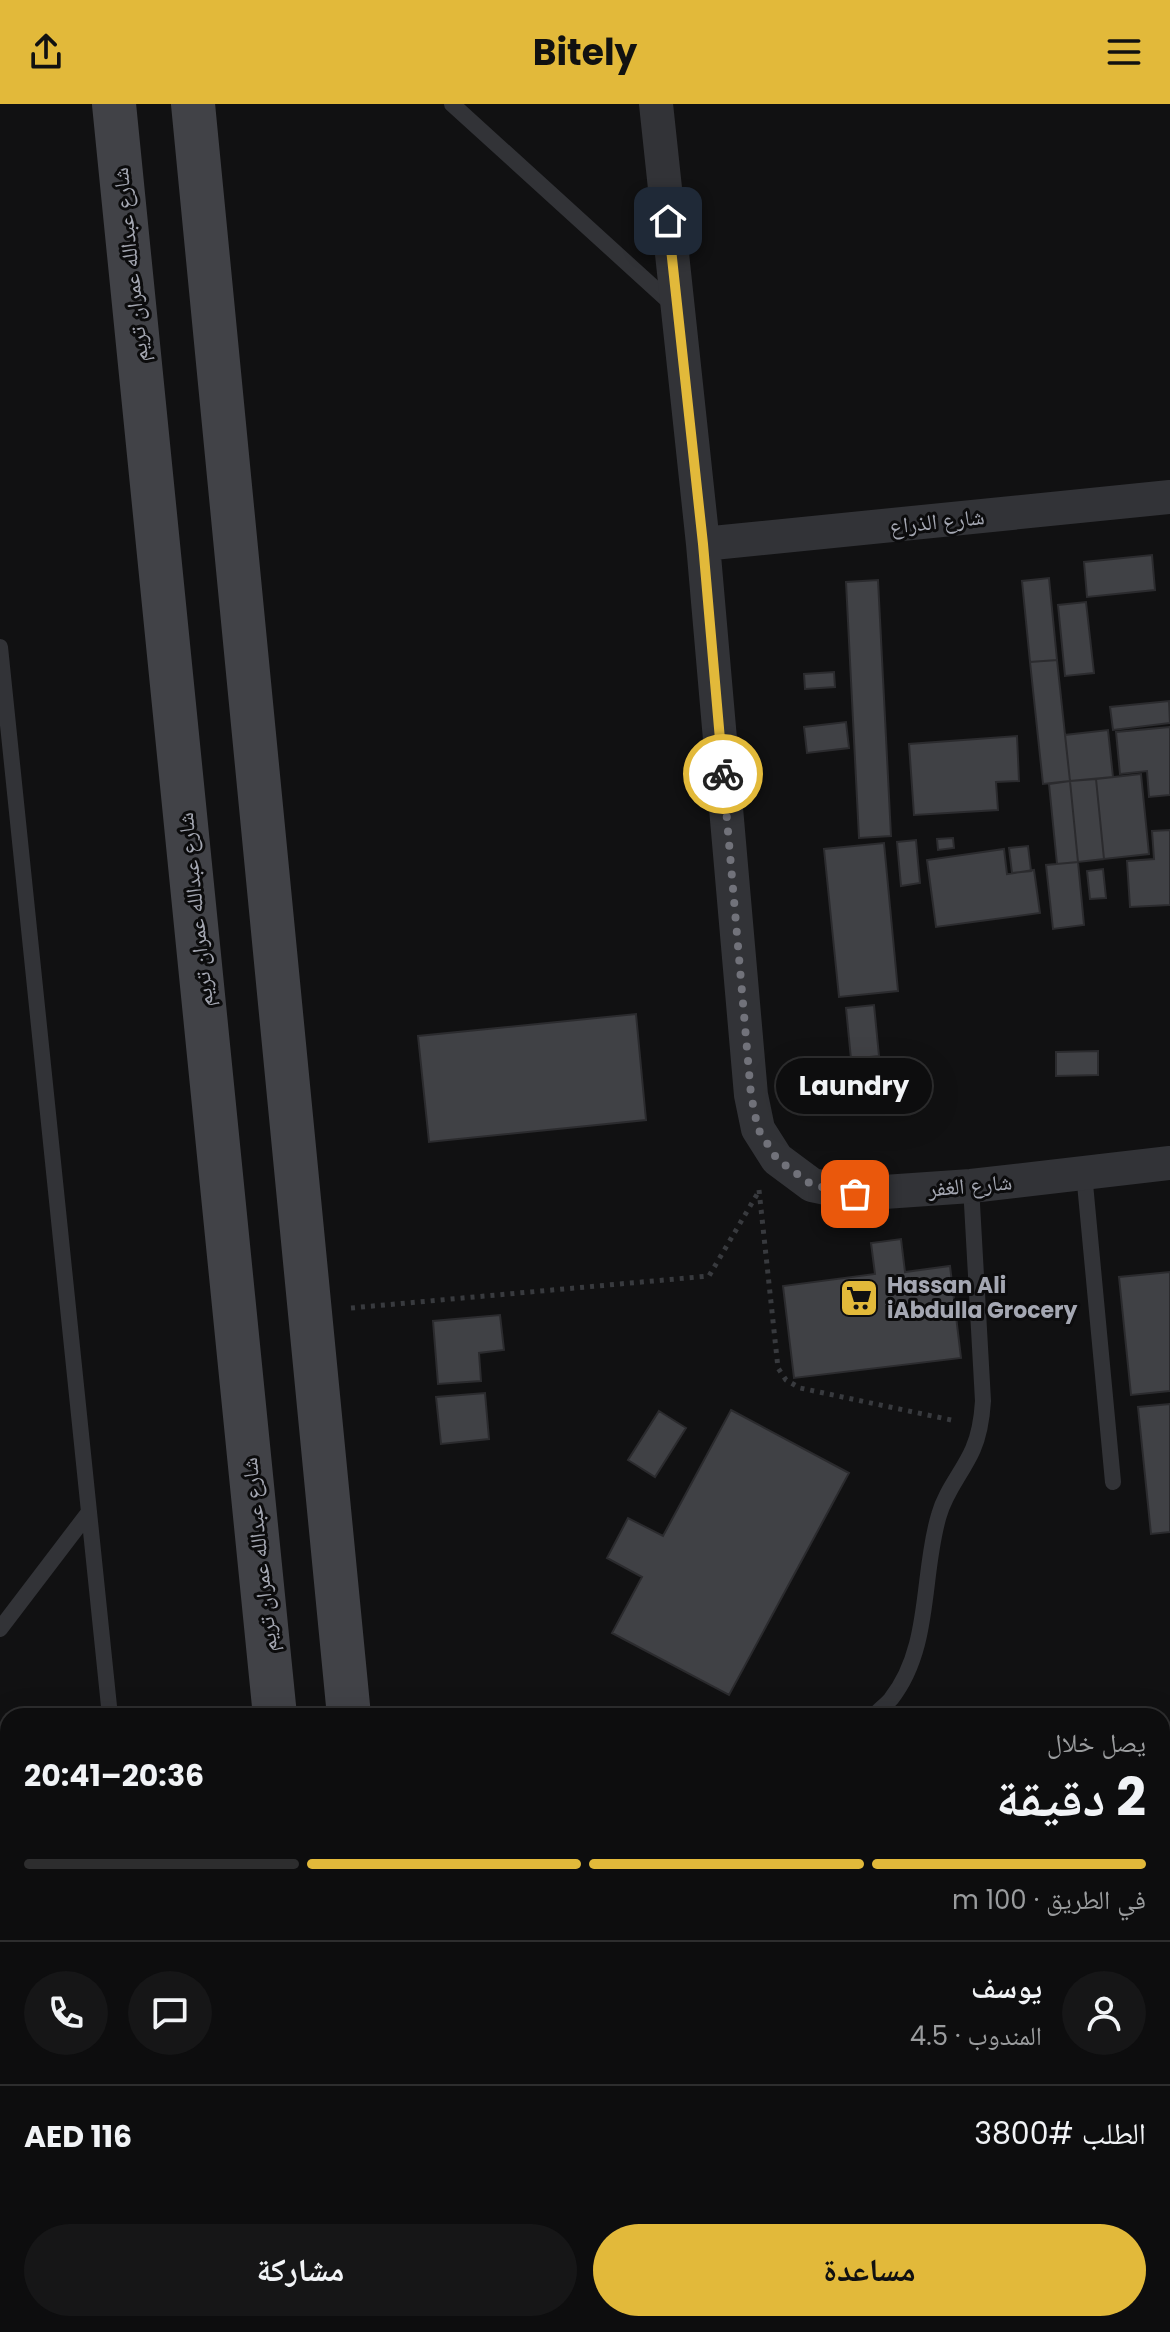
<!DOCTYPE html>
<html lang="ar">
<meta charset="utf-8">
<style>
:root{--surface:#0d0d0e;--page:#161617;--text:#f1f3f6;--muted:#9a9c9e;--line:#2d2d2e;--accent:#e2b93a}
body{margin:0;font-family:Poppins,"Noto Naskh Arabic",sans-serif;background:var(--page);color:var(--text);direction:rtl;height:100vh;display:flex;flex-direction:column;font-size:30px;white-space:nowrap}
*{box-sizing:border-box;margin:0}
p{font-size:26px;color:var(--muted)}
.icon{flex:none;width:44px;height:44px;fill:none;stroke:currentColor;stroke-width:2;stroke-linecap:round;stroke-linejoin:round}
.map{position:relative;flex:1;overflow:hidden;direction:ltr}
.side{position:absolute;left:0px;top:1604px;width:1170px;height:624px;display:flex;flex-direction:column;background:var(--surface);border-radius:24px 24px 0 0;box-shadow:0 8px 32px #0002,0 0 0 2px var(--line);direction:rtl}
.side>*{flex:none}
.pin{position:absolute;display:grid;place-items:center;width:68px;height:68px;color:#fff;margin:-34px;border-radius:16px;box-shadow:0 4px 12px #0006}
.courier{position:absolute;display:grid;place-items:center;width:80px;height:80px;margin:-40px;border:6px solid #e2b93a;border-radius:50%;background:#fff;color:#222;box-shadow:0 2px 10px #0007}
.bubble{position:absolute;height:56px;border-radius:28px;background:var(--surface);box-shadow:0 8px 32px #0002,0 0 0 2px var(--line);font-size:26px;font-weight:700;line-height:56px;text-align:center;direction:rtl}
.headline em{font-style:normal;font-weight:700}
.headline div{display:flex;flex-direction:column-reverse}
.headline{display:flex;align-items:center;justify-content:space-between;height:136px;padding:0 24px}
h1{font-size:52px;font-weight:700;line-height:60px}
.bar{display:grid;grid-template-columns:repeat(4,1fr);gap:12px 8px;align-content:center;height:96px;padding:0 24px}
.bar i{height:10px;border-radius:6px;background:var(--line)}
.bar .selected{background:var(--accent)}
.bar p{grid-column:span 4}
.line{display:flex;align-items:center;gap:20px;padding:0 24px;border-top:2px solid var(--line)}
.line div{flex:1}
.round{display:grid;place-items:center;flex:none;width:84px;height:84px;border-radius:42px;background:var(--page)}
.primary-button{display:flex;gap:16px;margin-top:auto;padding:16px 24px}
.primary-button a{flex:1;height:92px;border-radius:48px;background:var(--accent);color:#111;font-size:32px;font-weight:700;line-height:92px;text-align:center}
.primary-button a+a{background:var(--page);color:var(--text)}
header{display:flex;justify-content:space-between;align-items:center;height:104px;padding:0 24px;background:var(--accent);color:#111;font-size:36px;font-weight:700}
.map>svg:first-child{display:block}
.grass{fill:url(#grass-dots)}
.building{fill:#404145;stroke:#2b2b2e;stroke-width:2}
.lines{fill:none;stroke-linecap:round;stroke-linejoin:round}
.path{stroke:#383a3e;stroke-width:5;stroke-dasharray:4 6;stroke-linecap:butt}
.lane{stroke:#323337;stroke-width:16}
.street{stroke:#323337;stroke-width:34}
.secondary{stroke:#414247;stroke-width:44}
.done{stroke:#71727a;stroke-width:8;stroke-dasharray:0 14.4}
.route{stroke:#e2b93a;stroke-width:10}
.labels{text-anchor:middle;stroke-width:6;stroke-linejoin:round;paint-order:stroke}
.street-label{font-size:22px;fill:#a4a7b2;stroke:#0c0c0d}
.poi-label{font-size:22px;font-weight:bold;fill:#a4a7b2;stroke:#0c0c0d;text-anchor:start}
</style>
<header><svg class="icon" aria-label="menu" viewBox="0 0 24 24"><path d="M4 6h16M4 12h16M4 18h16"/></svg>Bitely<svg class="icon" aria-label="share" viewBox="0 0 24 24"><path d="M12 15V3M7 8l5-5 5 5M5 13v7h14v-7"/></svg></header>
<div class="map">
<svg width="1170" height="2228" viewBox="0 0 1170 2228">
<defs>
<pattern id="grass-dots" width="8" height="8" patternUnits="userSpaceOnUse" patternTransform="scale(2)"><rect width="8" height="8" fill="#1e251f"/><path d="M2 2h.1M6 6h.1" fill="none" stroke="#3c423d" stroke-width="1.8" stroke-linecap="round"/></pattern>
</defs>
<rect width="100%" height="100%" fill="#111112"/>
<path class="grass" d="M499,2220H838L840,2228H500Z"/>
<path class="building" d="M1152,451L1155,486L1087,493L1084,458Z
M1049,474L1057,556L1030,558L1022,477Z
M878,476L891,732L859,734L846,478Z
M1086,498L1094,569L1065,572L1058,501Z
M1057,556L1070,677L1043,680L1030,558Z
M834,568L835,583L805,585L804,570Z
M1169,597L1170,619L1113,626L1110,603Z
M846,618L849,644L807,649L804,623Z
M1170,623V691L1149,693L1147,667L1120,670L1116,628Z
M1108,626L1113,673L1070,677L1065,631Z
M1017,632L1019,677L996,678L998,706L914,711L909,640Z
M1141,670L1149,750L1104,755L1096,675Z
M1096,675L1104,755L1078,758L1070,677Z
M1070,677L1078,758L1057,760L1049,680Z
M1170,726V801L1130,803L1127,757L1154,755L1152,727Z
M953,734L954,744L938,746L937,735Z
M916,736L920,779L901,782L897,738Z
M884,739L898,887L839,893L824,745Z
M1028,742L1031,767L1012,769L1009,744Z
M1004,745L1007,770L1034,766L1040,809L936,823L927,756Z
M1078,758L1084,821L1053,825L1046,761Z
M1103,765L1106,794L1090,795L1087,767Z
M874,901L879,952L851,955L846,904Z
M636,910L646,1016L429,1038L418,932Z
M1098,947V971L1056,972V948Z
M901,1135L905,1168L950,1162L961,1254L794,1274L783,1182L875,1170L871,1139Z
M1170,1168V1287L1131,1291L1119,1173Z
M500,1211L504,1246L479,1249L481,1277L438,1280L433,1217Z
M485,1289L489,1335L441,1340L436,1293Z
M1170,1300V1428L1151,1430L1138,1303Z
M731,1306L849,1369L729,1591L612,1529L642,1473L607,1454L628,1414L663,1432Z
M659,1307L686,1324L655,1373L628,1356Z
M1170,1949V1996L1163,1951Z
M1162,1976L1170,2029V2132L1162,2133Z
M1162,2140L1170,2179V2228H1154L1153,2220H1162Z
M1116,2220H1153L1154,2228H1117Z"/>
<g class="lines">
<path class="path" d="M759,1086L778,1264L786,1276L800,1284L956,1317
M351,1204L709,1172L759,1087
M1162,1659L1170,1665"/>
<path class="lane" d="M452,0L673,201
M0,543L110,1612
M1084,1069L1113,1378
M0,1525L89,1408
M874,1612C879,1606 886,1601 891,1595C932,1543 921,1470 939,1411C946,1386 963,1368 973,1345C980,1329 982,1313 983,1297L971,1082
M170,2220L171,2228
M1028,2220V2228
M873,2228L877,2220"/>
<path class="street" d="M656,0L703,440L751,991L758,1025L777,1055L812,1081L855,1090L971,1082L1170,1059
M703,440L1170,393"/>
<path class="secondary" d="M114,0L275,1612
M193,0L349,1612
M334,2220L335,2228
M412,2220L413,2228"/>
</g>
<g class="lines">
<path class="done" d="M723,670L751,991L758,1025L777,1055L812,1081L855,1090"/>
<path class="route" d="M668,117L703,440L723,670"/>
</g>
<defs>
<g id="supermarket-square" transform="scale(2)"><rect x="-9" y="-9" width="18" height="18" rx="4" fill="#e2b93a" stroke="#0c0c0d"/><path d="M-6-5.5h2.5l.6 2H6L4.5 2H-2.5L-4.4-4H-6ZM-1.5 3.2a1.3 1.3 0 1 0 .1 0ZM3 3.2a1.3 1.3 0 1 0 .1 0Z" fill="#111"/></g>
</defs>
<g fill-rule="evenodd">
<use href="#supermarket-square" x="859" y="1194"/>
</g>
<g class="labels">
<g class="street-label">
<text transform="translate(130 161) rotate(-96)" y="8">شارع عبدالله عمران تريم</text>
<text transform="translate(937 417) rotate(-6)" y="8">شارع الذراع</text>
<text transform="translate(195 806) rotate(-96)" y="8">شارع عبدالله عمران تريم</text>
<text transform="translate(970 1081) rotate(-5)" y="8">شارع الغفر</text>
<text transform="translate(259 1451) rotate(-96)" y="8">شارع عبدالله عمران تريم</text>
</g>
<g class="poi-label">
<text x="887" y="1189">Hassan Ali<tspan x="887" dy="25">iAbdulla Grocery</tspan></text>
</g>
</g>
</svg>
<div class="pin" style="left:855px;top:1090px;background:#ea580c"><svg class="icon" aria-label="bag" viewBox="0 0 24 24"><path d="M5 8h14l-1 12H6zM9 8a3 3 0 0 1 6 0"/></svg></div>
<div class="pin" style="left:668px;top:117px;background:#1f2937"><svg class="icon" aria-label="home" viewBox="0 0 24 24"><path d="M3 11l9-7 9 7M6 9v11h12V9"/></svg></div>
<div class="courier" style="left:723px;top:670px"><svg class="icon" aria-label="bike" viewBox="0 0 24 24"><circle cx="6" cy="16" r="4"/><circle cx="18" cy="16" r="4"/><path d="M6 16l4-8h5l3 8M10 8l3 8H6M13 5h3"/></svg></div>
<div class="bubble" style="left:776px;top:954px;width:156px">Laundry</div>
<section class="side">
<div class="headline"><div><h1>2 دقيقة</h1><p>يصل خلال</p></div><em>20:36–20:41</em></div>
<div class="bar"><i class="selected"></i><i class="selected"></i><i class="selected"></i><i></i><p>في الطريق · 100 m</p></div>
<div class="line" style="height:144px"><a class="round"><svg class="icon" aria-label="person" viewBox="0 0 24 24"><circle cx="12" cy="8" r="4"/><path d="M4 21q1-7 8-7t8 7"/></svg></a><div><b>يوسف</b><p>المندوب · 4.5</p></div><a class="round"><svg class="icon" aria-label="chat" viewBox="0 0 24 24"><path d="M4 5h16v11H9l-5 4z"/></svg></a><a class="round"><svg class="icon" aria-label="phone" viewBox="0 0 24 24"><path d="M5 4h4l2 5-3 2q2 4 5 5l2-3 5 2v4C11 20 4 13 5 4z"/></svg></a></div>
<div class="line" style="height:104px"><div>الطلب #3800</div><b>AED 116</b></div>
<div class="primary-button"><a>مساعدة</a><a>مشاركة</a></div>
</section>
</div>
